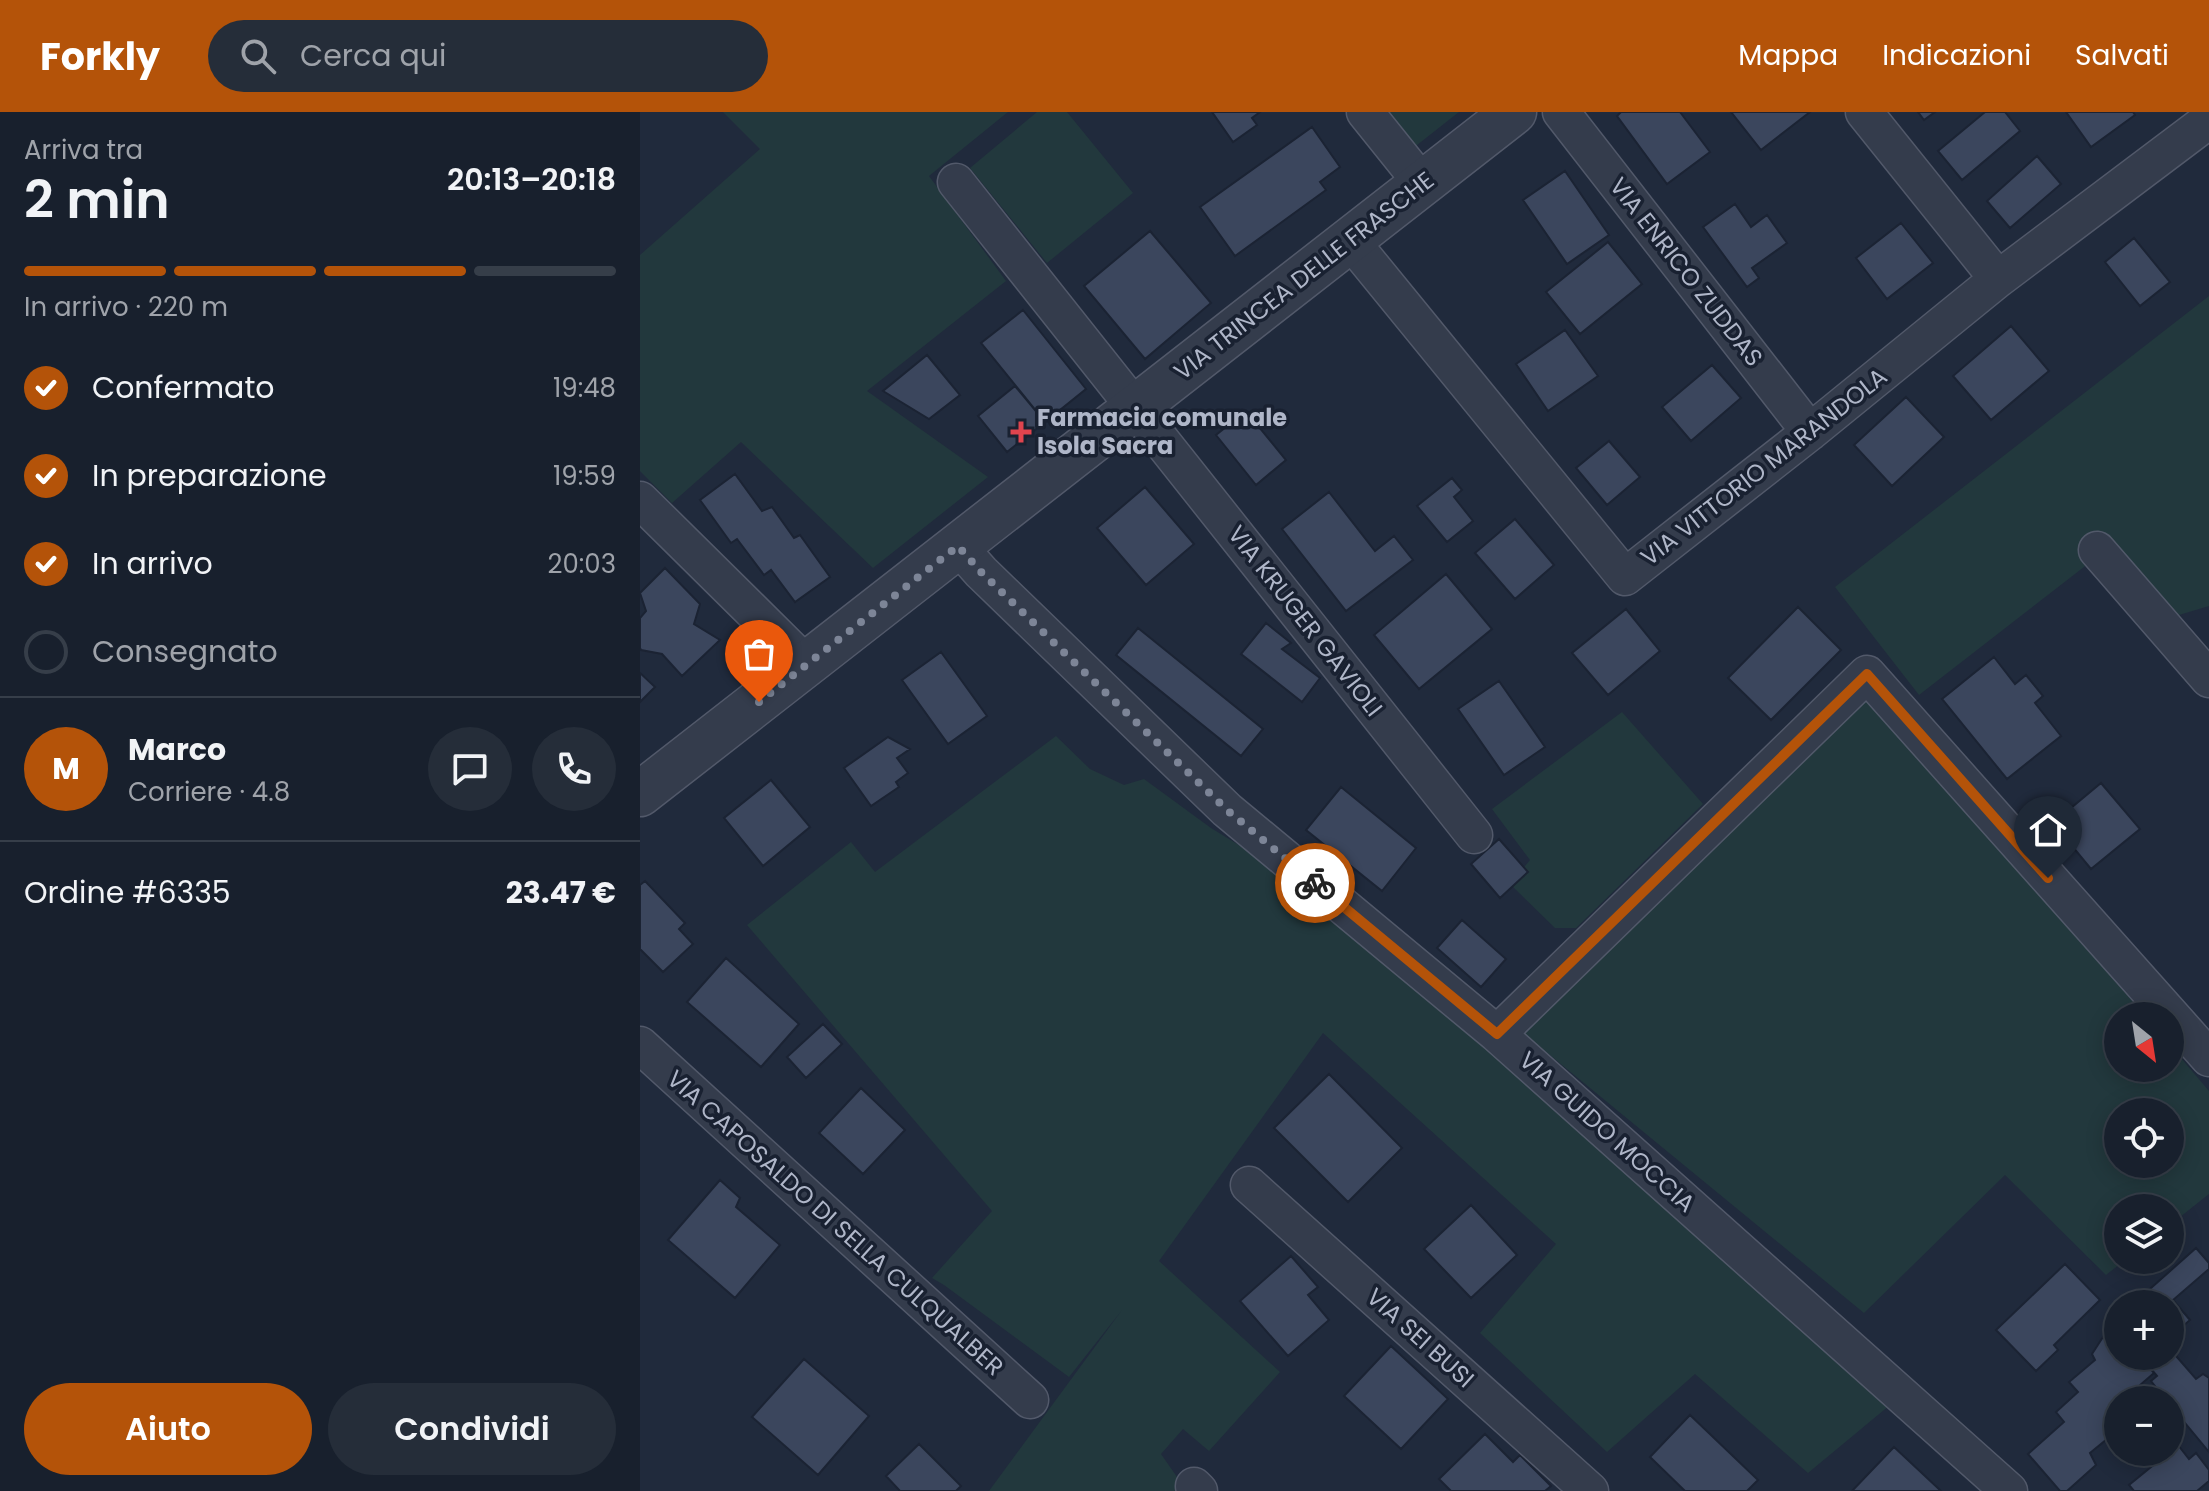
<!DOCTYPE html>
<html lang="it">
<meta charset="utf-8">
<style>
:root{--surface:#18202d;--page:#252d39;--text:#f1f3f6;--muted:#9fa3aa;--line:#363e49;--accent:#b45309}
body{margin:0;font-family:Poppins,sans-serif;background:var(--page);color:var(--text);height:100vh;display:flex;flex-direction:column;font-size:30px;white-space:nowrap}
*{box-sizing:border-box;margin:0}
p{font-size:26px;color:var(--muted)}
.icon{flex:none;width:44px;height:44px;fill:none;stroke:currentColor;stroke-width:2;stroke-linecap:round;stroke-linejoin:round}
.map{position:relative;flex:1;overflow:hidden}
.details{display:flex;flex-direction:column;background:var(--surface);width:640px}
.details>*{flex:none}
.needle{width:52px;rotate:150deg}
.fabs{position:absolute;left:1464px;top:890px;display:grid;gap:16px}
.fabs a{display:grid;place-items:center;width:80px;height:80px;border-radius:50%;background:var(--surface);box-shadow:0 4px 20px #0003,0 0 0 2px var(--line);font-size:40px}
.pin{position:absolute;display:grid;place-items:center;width:68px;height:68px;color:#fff;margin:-82px -34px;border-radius:50% 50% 50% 0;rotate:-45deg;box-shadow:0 0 8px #0007}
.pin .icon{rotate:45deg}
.courier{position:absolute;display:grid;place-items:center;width:80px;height:80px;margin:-40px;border:6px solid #b45309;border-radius:50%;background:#fff;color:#222;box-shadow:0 2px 10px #0007}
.headline em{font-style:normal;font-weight:600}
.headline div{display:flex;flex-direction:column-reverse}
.headline{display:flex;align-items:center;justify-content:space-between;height:136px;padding:0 24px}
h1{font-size:52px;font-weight:600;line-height:60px}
.bar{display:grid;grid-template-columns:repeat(4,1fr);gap:12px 8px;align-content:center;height:96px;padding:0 24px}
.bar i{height:10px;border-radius:6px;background:var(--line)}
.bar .on{background:var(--accent)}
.bar p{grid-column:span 4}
.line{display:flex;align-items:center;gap:20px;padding:0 24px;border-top:2px solid var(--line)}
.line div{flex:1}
.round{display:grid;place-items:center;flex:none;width:84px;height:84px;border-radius:42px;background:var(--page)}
ol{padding:0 24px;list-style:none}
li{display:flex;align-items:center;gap:24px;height:88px}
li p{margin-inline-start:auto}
li .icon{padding:8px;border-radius:50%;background:var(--accent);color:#fff;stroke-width:4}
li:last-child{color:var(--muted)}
li i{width:44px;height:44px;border:4px solid var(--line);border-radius:50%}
.cta{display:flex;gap:16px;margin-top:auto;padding:16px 24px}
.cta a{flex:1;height:92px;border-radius:48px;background:var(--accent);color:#fff;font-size:32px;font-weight:600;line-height:92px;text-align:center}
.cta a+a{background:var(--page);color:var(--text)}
header{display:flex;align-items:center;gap:48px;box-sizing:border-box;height:112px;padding:0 40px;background:var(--accent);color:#fff}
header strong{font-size:38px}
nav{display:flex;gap:44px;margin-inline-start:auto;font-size:28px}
.search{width:560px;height:72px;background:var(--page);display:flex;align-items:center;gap:20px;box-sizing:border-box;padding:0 28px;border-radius:44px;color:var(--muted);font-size:30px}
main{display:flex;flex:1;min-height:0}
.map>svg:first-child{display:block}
.green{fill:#22383d;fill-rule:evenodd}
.building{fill:#3b465d;stroke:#1b2333;stroke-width:2}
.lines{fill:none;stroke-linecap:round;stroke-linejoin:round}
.minor-casing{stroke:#52596a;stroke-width:39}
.tertiary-casing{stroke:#52596a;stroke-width:47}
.minor{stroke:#343c4c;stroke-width:36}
.tertiary{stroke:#343c4c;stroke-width:44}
.done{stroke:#7d8597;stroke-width:8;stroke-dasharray:0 14.4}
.route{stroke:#b45309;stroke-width:10}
.health-dot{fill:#e0444e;stroke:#192131;stroke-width:3}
.labels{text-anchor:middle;stroke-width:7;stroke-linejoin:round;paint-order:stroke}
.street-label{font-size:24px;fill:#afb6c8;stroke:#192131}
.poi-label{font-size:24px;font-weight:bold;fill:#afb6c8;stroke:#192131;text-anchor:start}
</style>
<header>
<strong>Forkly</strong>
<div class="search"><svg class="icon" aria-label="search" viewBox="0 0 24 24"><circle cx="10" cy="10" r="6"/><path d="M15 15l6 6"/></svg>Cerca qui</div>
<nav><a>Mappa</a><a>Indicazioni</a><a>Salvati</a></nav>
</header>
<main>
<section class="details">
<div class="headline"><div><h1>2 min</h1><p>Arriva tra</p></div><em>20:13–20:18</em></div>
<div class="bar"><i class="on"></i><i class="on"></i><i class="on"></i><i></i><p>In arrivo · 220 m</p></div>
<ol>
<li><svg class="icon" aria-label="check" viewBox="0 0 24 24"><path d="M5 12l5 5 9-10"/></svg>Confermato<p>19:48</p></li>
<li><svg class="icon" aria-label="check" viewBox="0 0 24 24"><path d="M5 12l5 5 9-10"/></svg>In preparazione<p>19:59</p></li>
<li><svg class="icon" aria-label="check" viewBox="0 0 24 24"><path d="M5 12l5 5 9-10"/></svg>In arrivo<p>20:03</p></li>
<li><i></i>Consegnato</li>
</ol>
<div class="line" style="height:144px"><b class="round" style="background:var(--accent);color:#fff">M</b><div><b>Marco</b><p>Corriere · 4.8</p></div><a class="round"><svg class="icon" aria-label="chat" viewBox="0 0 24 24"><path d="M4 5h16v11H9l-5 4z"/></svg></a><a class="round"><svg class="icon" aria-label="phone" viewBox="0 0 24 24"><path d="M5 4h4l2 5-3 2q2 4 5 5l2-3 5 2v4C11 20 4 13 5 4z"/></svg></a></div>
<div class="line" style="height:104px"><div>Ordine #6335</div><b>23.47 €</b></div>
<div class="cta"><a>Aiuto</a><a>Condividi</a></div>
</section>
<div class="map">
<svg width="1569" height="1379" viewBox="0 0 1569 1379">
<rect width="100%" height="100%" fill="#202a3c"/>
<path class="green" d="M83,0H368L289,64L366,169L227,279L348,365L233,456L101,330L32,391L0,359V143L120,37Z
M397,0H427L493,81L407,151L330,56Z
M743,0H819L772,37Z
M1569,184V494L1529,506L1453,448L1279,583L1195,475Z
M1230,582L1505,904H1478V956H1530V933L1569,979V1082L1530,1113V1096H1478V1148H1485L1466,1163L1365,1063L1224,1201L882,920ZM1478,1000H1530V1052H1478Z
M982,600L1063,692L936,816H915L870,772L890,748L852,697Z
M416,624L450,657L484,673L504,667L571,716L640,758L1256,1288L1168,1361L1055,1262L967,1340L840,1221L916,1132L683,921L519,1149L640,1260L569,1339L543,1317L521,1342L544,1375L541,1379H349L482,1198L429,1265L304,1173L292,1166L352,1099L107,813L211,730L235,760Z"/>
<path class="building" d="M572,0H620L612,6L617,13L593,30Z
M981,0H1040L1070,40L1027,72L977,4Z
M1091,0H1170L1121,38Z
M1278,0H1295L1284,8Z
M1345,0H1365L1380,19L1322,68L1298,39Z
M1426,0H1493L1495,3L1451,35Z
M672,15L700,55L680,70L686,78L595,144L560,95Z
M1397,44L1421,72L1370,116L1347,89Z
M925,59L969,123L927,152L883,88Z
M1095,92L1111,115L1127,103L1147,131L1112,156L1119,166L1107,175L1063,115Z
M1261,111L1293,151L1247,187L1216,146Z
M510,119L571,191L505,247L444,174Z
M1494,126L1530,170L1500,194L1465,150Z
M968,130L1002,172L940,222L906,180Z
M383,198L446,277L405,310L341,231Z
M1371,214L1409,259L1351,308L1313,264Z
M925,218L958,264L908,299L876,252Z
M287,243L320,283L289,307L243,279Z
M1072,253L1101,286L1051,329L1022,295Z
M375,274L405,310L367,340L338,304Z
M1266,285L1304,325L1252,374L1214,333Z
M606,299L646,348L616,373L576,323Z
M969,329L1000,365L967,393L936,356Z
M95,362L122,399L132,395L154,426L160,423L190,465L155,490L131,458L124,463L97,427L91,431L60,388Z
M812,366L822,378L814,385L833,409L807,430L777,394Z
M505,375L554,432L506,473L457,416Z
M689,380L735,439L754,424L773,448L706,499L642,417Z
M875,407L914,453L875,487L835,441Z
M25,456L60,492L54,512L80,528L42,564L22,542L1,538L0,536V506L6,499L0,481Z
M806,462L852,517L779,577L734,523Z
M1158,495L1201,538L1131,608L1088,566Z
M986,497L1020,539L968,583L932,541Z
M626,511L651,531L642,537L680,566L662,590L601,542Z
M498,516L623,617L601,644L476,543Z
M301,540L347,604L308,632L262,568Z
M1354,545L1375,572L1386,563L1403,584L1395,591L1421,624L1367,667L1302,587Z
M0,561L15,575L0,590Z
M859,569L905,635L864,663L818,597Z
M248,625L270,637L257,646L268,661L256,670L259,675L231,694L204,656Z
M131,668L170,715L123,754L84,706Z
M1461,671L1500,717L1451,757L1413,711Z
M701,675L776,736L742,779L666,718Z
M859,727L888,760L860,786L831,752Z
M5,769L45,811L39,817L53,832L23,860L0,837V773Z
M822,808L866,847L841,875L797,836Z
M86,846L159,912L121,955L47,890Z
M183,912L202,932L166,966L147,945Z
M689,962L762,1036L708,1090L634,1016Z
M221,976L265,1018L223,1062L179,1021Z
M80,1068L100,1086L96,1095L140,1133L95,1186L28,1128Z
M831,1093L877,1143L831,1186L784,1137Z
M1556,1136L1569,1151V1157L1533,1188L1550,1208L1532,1224V1232L1530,1234V1192H1493Z
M651,1144L678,1175L668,1183L689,1208L648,1244L600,1189Z
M1425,1152L1460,1188L1414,1233L1418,1238L1396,1259L1356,1218Z
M1472,1211L1478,1217V1244H1500L1514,1261L1492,1280L1499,1288H1478V1306L1476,1308L1478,1311V1318L1450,1341L1456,1353L1427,1379H1420L1388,1342L1424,1310L1416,1300L1438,1280L1429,1270L1455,1248L1452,1242Z
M751,1234L808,1287L761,1337L704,1284Z
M1530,1237L1556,1267L1563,1262L1569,1266V1340L1530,1293V1288H1526L1511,1269L1517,1264L1500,1244H1530Z
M164,1247L229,1304L178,1363L112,1305Z
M1050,1303L1118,1368L1107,1379H1045L1010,1345Z
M845,1322L873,1350L880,1343L911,1374L905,1379H811L799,1367Z
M279,1332L321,1374L316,1379H260L246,1364Z
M1538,1333L1549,1347L1556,1341L1569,1358V1369L1557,1379H1494L1489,1373Z
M1254,1335L1301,1379H1212Z"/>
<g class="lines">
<g class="minor-casing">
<path id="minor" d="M725,0L782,71
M921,0L1170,320
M1224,0L1358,167
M316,70L834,723
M710,128L985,465L1170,320L1358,167L1569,8
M0,388L166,552
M318,434L341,460L587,698L857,922L1369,1379
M1457,438L1569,567
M857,922L1227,562L1569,946
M0,933L390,1288
M609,1073L950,1379
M554,1374L559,1379"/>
</g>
<g class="tertiary-casing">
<path id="tertiary" d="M0,682L874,0"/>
</g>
<use href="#minor" class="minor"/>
<use href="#tertiary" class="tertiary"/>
</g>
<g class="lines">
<path class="done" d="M119,590L318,434L341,460L587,698L675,771"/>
<path class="route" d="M675,771L857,922L1227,562L1408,766"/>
</g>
<path class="health-dot" d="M377 308h8v8h8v8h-8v8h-8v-8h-8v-8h8z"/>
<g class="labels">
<g class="street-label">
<text transform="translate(1046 160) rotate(52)" y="8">VIA ENRICO ZUDDAS</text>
<text transform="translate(664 164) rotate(-38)" y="8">VIA TRINCEA DELLE FRASCHE</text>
<text transform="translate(1124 355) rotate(-38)" y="8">VIA VITTORIO MARANDOLA</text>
<text transform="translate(665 509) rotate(52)" y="8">VIA KRUGER GAVIOLI</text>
<text transform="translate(967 1020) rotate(42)" y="8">VIA GUIDO MOCCIA</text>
<text transform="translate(195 1111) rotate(42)" y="8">VIA CAPOSALDO DI SELLA CULQUALBER</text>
<text transform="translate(780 1226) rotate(42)" y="8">VIA SEI BUSI</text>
</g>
<g class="poi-label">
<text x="397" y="314">Farmacia comunale<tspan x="397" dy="28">Isola Sacra</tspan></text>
</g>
</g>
</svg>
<div class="fabs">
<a><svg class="needle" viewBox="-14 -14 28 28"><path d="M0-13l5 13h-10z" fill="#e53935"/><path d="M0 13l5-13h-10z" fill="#9fa3aa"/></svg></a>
<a><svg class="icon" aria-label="locate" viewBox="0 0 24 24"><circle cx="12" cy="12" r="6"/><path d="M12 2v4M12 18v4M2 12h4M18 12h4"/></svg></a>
<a><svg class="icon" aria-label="layers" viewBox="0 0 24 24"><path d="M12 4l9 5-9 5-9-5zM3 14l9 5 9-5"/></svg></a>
<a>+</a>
<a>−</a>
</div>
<div class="pin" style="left:119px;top:590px;background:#ea580c"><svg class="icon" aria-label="bag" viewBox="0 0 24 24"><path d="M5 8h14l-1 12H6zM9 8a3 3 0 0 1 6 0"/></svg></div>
<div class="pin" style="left:1408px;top:766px;background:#1f2937"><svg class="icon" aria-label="home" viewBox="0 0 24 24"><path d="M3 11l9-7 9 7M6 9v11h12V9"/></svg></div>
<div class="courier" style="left:675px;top:771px"><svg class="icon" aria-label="bike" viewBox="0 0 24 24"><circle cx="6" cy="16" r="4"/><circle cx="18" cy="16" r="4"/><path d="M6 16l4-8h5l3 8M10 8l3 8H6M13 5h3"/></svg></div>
</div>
</main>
